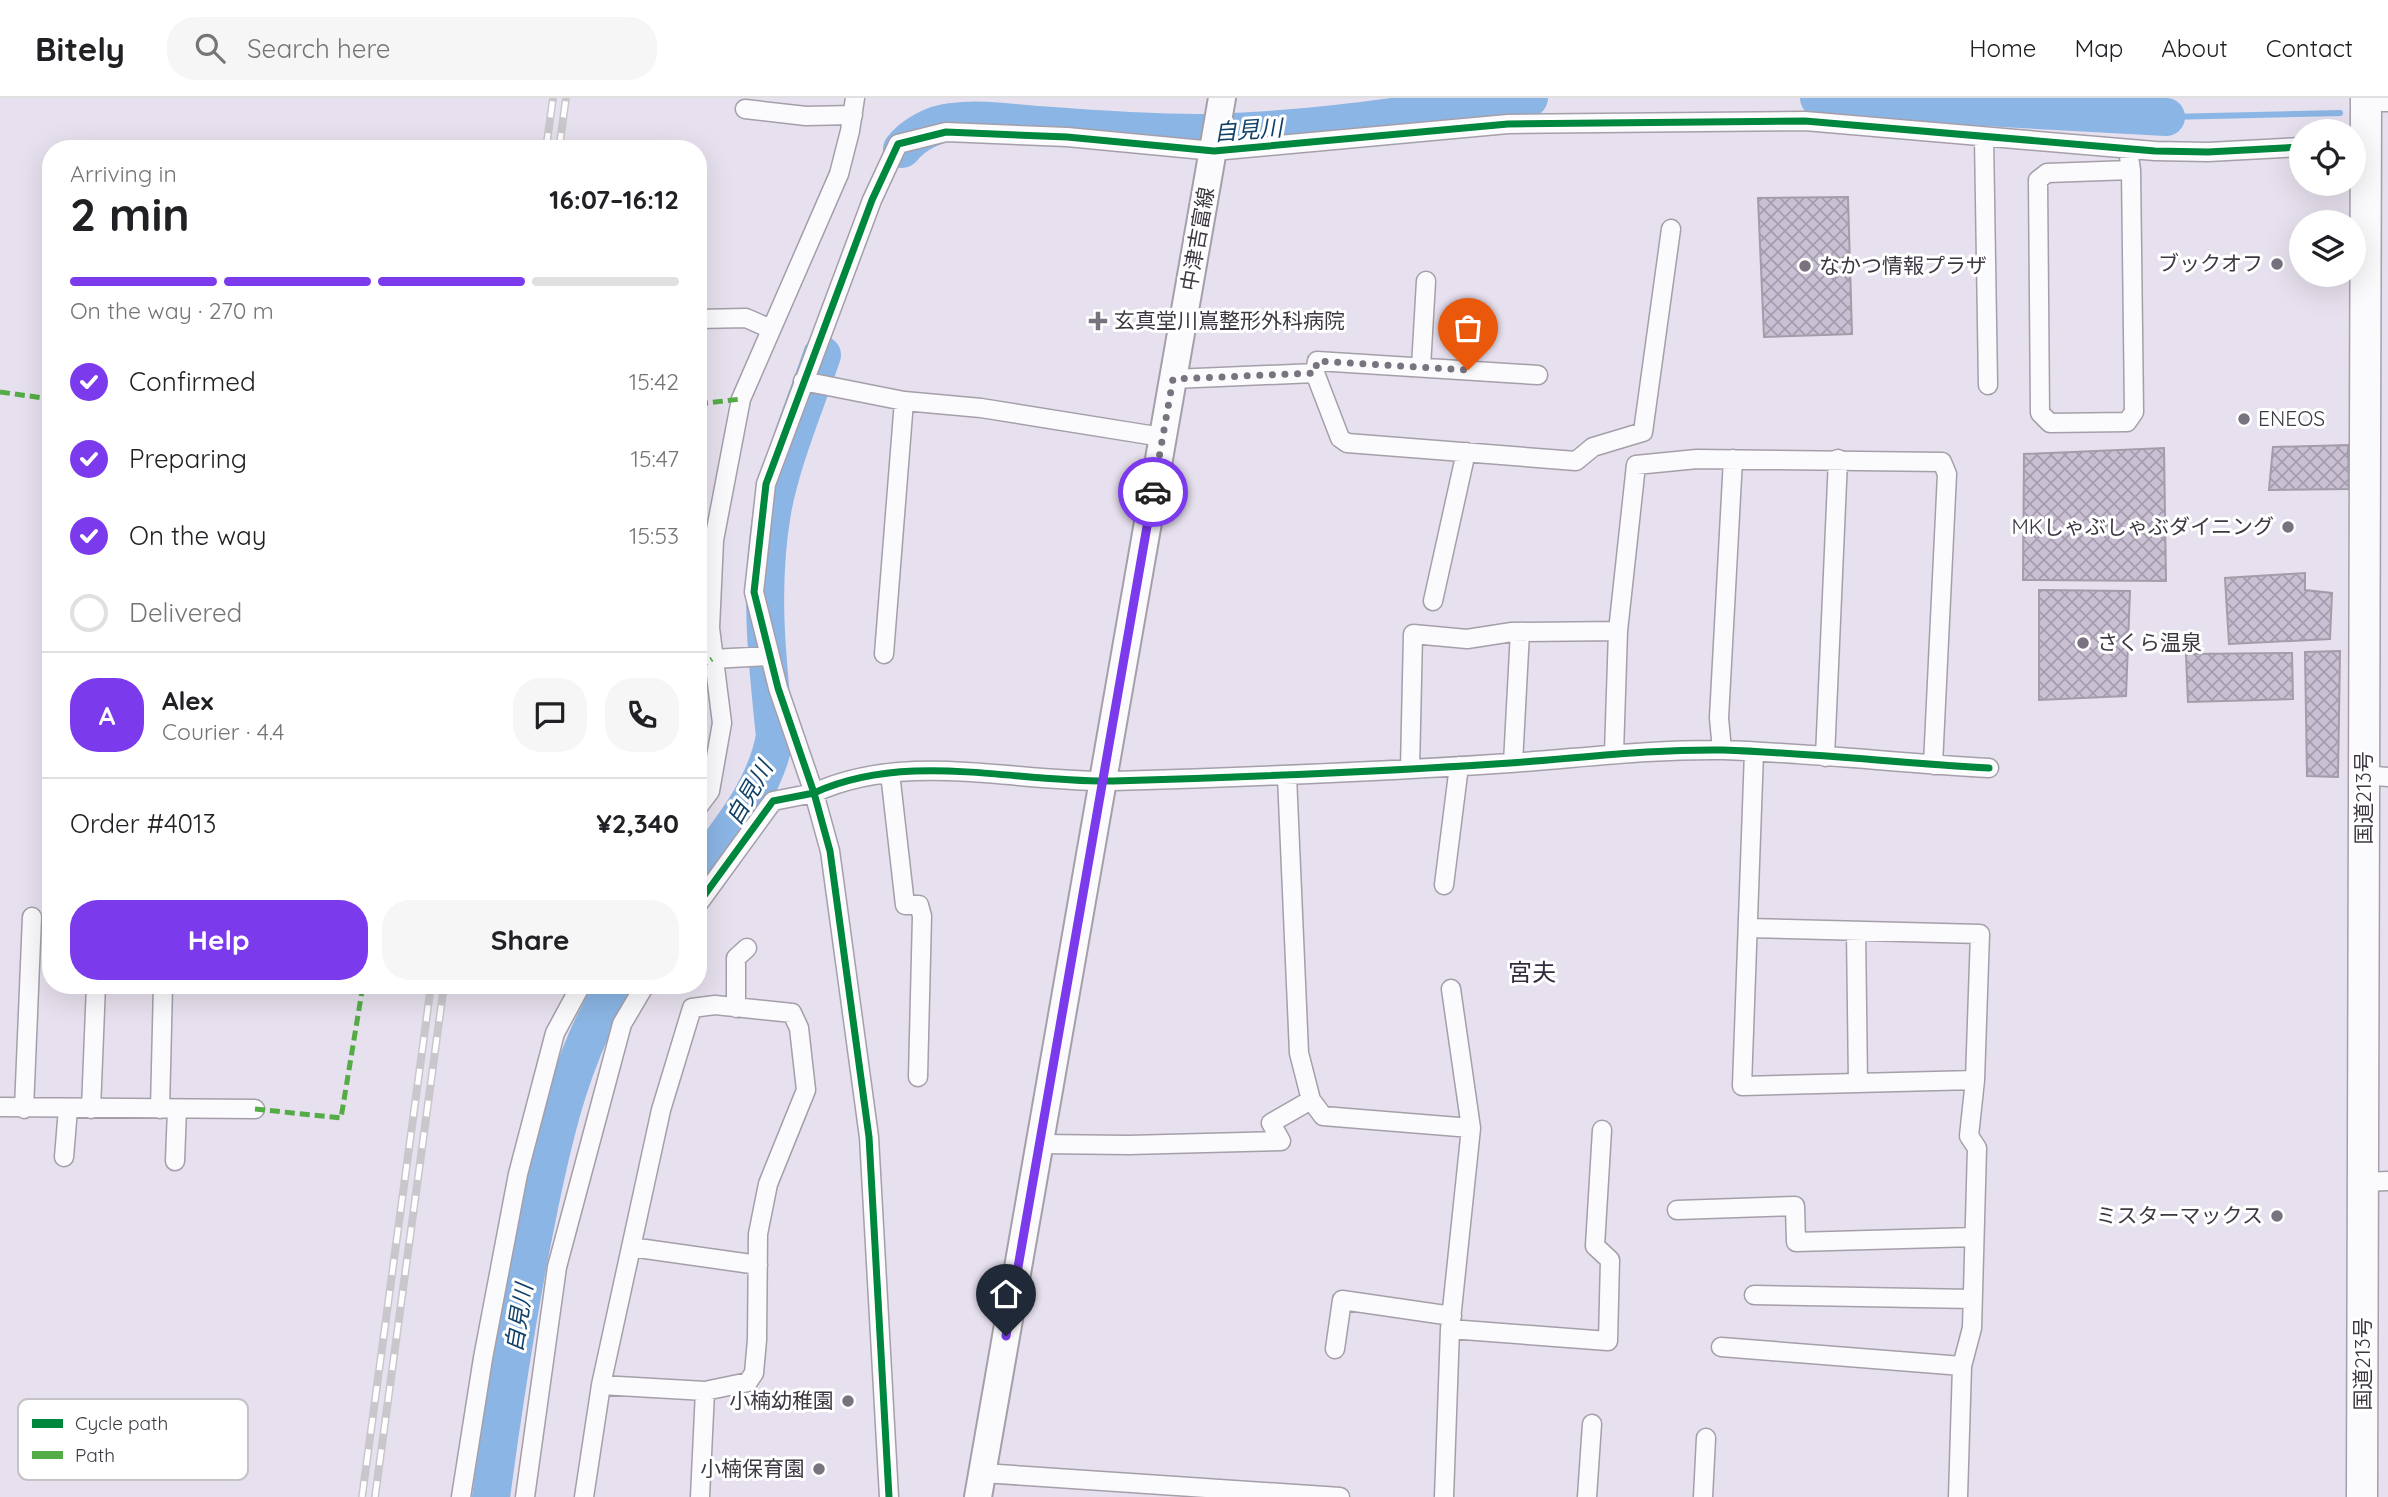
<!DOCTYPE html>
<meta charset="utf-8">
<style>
:root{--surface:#fff;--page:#f6f6f6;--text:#202124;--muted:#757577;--line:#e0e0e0;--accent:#7c3aed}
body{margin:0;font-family:Quicksand,"Noto Sans JP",sans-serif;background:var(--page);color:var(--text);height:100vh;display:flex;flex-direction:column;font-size:26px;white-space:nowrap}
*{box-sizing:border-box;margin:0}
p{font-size:23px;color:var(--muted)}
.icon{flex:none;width:38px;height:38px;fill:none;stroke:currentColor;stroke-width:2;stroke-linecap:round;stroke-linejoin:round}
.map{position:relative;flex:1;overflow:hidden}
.details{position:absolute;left:42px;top:42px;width:665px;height:854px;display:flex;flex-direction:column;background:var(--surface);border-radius:28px;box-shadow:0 7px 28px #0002}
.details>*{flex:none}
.tools{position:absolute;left:2289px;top:21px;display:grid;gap:14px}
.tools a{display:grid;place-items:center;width:77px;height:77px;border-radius:50%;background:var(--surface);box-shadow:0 7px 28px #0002;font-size:35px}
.pin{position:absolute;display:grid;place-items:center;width:60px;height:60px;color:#fff;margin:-72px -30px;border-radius:50% 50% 50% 0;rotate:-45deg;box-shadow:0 0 7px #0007}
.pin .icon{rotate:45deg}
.courier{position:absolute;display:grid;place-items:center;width:70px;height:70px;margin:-35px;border:5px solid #7c3aed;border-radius:50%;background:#fff;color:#222;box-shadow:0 2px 9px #0007}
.summary em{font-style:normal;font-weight:800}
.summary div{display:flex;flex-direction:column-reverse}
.summary{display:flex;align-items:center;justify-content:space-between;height:119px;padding:0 28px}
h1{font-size:46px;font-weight:800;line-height:52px}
.bar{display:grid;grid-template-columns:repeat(4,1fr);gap:10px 7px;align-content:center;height:84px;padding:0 28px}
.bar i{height:9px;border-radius:5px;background:var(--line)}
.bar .selected{background:var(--accent)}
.bar p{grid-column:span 4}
.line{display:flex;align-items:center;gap:18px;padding:0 28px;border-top:2px solid var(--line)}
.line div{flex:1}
.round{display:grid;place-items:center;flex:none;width:74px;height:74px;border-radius:28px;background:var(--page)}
ol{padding:0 28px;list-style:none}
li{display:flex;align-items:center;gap:21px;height:77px}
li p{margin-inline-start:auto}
li .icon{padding:7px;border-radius:50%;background:var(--accent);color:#fff;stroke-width:4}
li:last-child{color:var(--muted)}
li i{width:38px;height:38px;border:4px solid var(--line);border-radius:50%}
.cta{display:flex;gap:14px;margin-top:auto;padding:14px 28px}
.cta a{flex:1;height:80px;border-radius:28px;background:var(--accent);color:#fff;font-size:28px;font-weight:800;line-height:80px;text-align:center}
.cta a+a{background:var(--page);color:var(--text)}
header{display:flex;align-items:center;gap:42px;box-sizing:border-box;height:98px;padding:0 35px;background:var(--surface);border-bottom:2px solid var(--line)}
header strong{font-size:33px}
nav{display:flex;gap:38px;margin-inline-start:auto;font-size:24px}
.search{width:490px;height:63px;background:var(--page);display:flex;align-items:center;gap:18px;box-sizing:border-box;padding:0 24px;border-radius:28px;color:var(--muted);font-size:26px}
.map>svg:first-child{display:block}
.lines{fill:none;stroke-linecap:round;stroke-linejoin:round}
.stream{stroke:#8bb5e4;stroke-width:6}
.river{stroke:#8bb5e4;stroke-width:38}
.building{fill:url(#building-cross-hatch);stroke:#a29da8;stroke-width:2}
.minor-casing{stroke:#a49fa9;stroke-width:21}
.secondary-casing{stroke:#a49fa9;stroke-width:30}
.trunk-casing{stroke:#a49fa9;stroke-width:33}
.minor{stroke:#fbfafc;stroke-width:18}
.secondary{stroke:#fbfafc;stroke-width:26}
.trunk{stroke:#fbfafc;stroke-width:30}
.rail-casing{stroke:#c9c7cb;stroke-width:8}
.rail{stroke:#fff;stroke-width:5;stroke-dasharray:16;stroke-linecap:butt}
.quiet{stroke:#55ac46;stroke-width:5;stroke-dasharray:10 5;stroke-linecap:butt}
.cycleway-casing{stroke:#fff;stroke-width:11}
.cycleway{stroke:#00873e;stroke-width:7}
.done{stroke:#78737e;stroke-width:7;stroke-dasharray:0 12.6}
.route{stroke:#7c3aed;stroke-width:9}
.poi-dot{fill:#78737e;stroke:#fff;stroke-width:2.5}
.labels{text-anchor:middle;stroke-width:6;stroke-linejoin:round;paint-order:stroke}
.street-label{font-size:21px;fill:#3d3842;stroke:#fff}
.poi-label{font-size:21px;fill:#3d3842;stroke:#fff;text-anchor:end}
.water-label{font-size:23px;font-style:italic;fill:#124168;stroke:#fff}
.quarter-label{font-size:24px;fill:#342b3e;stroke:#fff}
.key{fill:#fff;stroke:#c5c3c6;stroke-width:2}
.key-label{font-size:19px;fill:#3d3842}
</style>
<header>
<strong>Bitely</strong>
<div class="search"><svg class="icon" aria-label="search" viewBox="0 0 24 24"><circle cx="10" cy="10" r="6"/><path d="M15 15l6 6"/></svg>Search here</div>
<nav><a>Home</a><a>Map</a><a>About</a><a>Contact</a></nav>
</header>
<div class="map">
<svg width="2388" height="1399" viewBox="0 0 2388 1399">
<defs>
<pattern id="building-cross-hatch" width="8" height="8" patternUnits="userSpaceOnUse" patternTransform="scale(1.75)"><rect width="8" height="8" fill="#cac0d4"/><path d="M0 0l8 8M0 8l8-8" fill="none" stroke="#a59dae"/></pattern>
</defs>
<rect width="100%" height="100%" fill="#e7e0ee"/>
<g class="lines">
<path class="stream" d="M2166,19L2340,15"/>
<path class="river" d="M1819,0L2166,19
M902,51C913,37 933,26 952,24C980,20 1009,25 1037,27C1090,31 1143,35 1196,35C1308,34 1419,15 1529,0
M698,775C730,733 766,690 775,638C767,563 759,490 772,414C781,363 805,307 822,257
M491,1399C504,1302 519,1205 539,1109C555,1031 573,955 615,887"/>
</g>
<path class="building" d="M1848,99L1852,236L1764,239L1758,100Z
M2348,347L2349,391L2269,392L2273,349Z
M2164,350L2166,483L2023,482L2024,356Z
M2305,475V492L2332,495L2330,541L2229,546L2225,480Z
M2039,492L2130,493L2126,598L2039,602Z
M2340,553L2338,679L2307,678L2305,554Z
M2292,555L2293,601L2188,604L2186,556Z"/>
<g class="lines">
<g class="minor-casing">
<path id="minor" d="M2366,4H2388
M745,11L806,18L853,17
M1984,39L1988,287
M2128,52L2131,72L2134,314L2127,324L2050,325L2040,315L2038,82L2047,75L2131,72
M698,221L746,220L771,231
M1421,269L1426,183
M1315,275L1317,263L1538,277
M1173,281L1315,275L1340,340L1347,345L1576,363L1593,349L1643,334L1671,131
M803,283L904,303L981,310L1162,339
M1433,503L1466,354
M884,556L904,303
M712,561L770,558
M1722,652L1719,620L1733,361
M1614,655L1618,533L1636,367L1697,361L1942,364L1947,376L1933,667
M1825,659L1838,361
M1513,665L1520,534
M1410,671L1413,536L1467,541L1512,534L1618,533
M890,675L905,807H919L922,818L918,979
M2364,677L2388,679
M1287,678L1299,955L1311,1002L1323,1018L1471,1030L1450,1231L1444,1399
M698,709L710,693L722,625L710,530L714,442L741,301L839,76L850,33L855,0
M1444,787L1459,668
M698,806L773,703L814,695L778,590L754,494L766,386L872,102L898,46L946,34L1067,39L1214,53L1508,26L1805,23L2155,53L2208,54L2301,49
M1748,830L1980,836L1975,982L1742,988L1754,654
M1856,833L1858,985
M1451,891L1471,1030
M736,910V860L747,850
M0,1009L255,1011
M24,1011L32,819
M91,1011L96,887
M160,1011L163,887
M1040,1046L1129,1047L1281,1043L1271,1025L1311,1002
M64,1059L68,1011
M175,1063L177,1011
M2363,1084L2388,1083
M1677,1112L1795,1108L1796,1144L1974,1139
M631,1149L758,1167
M1754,1197L1972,1201
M1450,1231L1608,1243L1610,1162L1595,1148L1602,1032
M1721,1249L1962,1268
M1335,1251L1342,1202L1452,1218
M983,1375L1340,1399
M461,1399L483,1260L518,1076L555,935L581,887
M525,1399L557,1169L622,926L645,887
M584,1399L601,1287L661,1012L692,910L715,907L792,915L799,930L806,992L768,1086L758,1136L757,1242L754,1275L748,1284L705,1293L601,1287
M700,1399L705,1293
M889,1399L869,1039L830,753L814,695C908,652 1015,685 1113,683C1246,679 1378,674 1510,665C1581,660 1651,651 1723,652C1811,655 1900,665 1989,670
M1587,1399L1592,1326
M1703,1399L1706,1340
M1958,1399L1962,1268L1972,1230L1977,1050L1969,1038L1975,982"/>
</g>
<g class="secondary-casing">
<path id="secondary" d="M978,1399L1222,0"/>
</g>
<g class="trunk-casing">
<path id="trunk" d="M2362,1399L2366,0"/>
</g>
<use href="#minor" class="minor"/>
<use href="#secondary" class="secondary"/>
<use href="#trunk" class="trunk"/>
<g class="rail-casing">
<path id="rail" d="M546,51L553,0
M559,51L566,0
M362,1399L431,887
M375,1399L444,887"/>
</g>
<use href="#rail" class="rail"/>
<path class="quiet" d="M0,294L51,301
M698,306L741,301
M698,570L712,561
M255,1011L341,1020L363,887"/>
<g class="cycleway-casing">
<path id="cycleway" d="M698,806L773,703L814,695L778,590L754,494L766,386L872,102L898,46L946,34L1067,39L1214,53L1508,26L1805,23L2155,53L2208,54L2301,49
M889,1399L869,1039L830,753L814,695C908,652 1015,685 1113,683C1246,679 1378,674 1510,665C1581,660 1651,651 1723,652C1811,655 1900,665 1989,670"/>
</g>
<use href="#cycleway" class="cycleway"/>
</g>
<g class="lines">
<path class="done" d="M1153,394L1173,281L1315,275L1317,263L1468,272"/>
<path class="route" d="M1006,1238L1153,394"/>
</g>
<g class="poi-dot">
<circle cx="2277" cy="166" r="7"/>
<circle cx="1805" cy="168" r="7"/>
<path d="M1094.5 212.5h7v7h7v7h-7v7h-7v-7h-7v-7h7z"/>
<circle cx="2244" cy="321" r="7"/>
<circle cx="2288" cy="429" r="7"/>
<circle cx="2083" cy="545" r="7"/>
<circle cx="2277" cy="1118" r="7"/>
<circle cx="848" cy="1303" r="7"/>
<circle cx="819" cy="1371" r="7"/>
</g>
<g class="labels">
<g class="street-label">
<text transform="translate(1198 141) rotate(-80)" y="7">中津吉富線</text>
<text transform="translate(2364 700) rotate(-90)" y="7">国道213号</text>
<text transform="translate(2363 1266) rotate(-90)" y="7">国道213号</text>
</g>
<g class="poi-label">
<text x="2263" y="173">ブックオフ</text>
<text x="1819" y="175" text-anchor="start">なかつ情報プラザ</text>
<text x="1114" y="230" text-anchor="start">玄真堂川嶌整形外科病院</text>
<text x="2258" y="328" text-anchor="start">ENEOS</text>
<text x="2274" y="436">MKしゃぶしゃぶダイニング</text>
<text x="2097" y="552" text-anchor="start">さくら温泉</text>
<text x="2263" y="1125">ミスターマックス</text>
<text x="834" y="1310">小楠幼稚園</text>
<text x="805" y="1378">小楠保育園</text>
</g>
<g class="water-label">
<text transform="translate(1248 32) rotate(-4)" y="8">自見川</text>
<text transform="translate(749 695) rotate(-60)" y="8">自見川</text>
<text transform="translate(519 1220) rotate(-81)" y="8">自見川</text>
</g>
<g class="quarter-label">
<text x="1532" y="883">宮夫</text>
</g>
</g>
<rect x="18" y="1301" width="230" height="81" rx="10" class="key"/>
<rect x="32" y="1321" width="31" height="9" fill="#00873e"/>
<rect x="32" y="1353" width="31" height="8" fill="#55ac46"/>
<g class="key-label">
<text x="75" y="1332">Cycle path</text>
<text x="75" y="1364">Path</text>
</g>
</svg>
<div class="tools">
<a><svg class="icon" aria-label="locate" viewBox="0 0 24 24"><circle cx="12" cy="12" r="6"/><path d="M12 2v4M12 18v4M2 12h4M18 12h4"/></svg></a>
<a><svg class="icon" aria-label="layers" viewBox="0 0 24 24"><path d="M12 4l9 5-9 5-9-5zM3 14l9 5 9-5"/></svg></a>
</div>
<div class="pin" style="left:1468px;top:272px;background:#ea580c"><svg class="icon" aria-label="bag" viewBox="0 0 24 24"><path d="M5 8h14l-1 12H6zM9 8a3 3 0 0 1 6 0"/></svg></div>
<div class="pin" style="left:1006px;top:1238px;background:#1f2937"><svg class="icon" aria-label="home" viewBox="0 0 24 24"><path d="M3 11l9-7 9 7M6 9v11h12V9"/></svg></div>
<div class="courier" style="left:1153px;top:394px"><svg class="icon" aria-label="car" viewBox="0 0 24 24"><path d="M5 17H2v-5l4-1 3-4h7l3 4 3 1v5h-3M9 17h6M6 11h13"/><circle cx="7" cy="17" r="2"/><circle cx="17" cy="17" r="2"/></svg></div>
<section class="details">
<div class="summary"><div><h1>2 min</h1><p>Arriving in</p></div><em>16:07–16:12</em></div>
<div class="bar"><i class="selected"></i><i class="selected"></i><i class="selected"></i><i></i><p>On the way · 270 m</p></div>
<ol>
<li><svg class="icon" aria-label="check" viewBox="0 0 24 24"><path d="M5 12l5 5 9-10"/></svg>Confirmed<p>15:42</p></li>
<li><svg class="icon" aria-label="check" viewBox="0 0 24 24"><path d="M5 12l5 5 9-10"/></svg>Preparing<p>15:47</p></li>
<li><svg class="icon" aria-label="check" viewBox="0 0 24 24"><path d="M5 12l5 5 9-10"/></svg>On the way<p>15:53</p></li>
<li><i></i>Delivered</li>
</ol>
<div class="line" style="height:126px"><b class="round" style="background:var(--accent);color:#fff">A</b><div><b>Alex</b><p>Courier · 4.4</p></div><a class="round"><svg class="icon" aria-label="chat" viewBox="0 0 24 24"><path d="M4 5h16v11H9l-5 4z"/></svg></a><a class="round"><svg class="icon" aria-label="phone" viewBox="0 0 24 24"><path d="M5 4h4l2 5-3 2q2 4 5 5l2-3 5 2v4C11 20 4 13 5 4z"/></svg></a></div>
<div class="line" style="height:91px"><div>Order #4013</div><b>¥2,340</b></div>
<div class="cta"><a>Help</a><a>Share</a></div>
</section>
</div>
